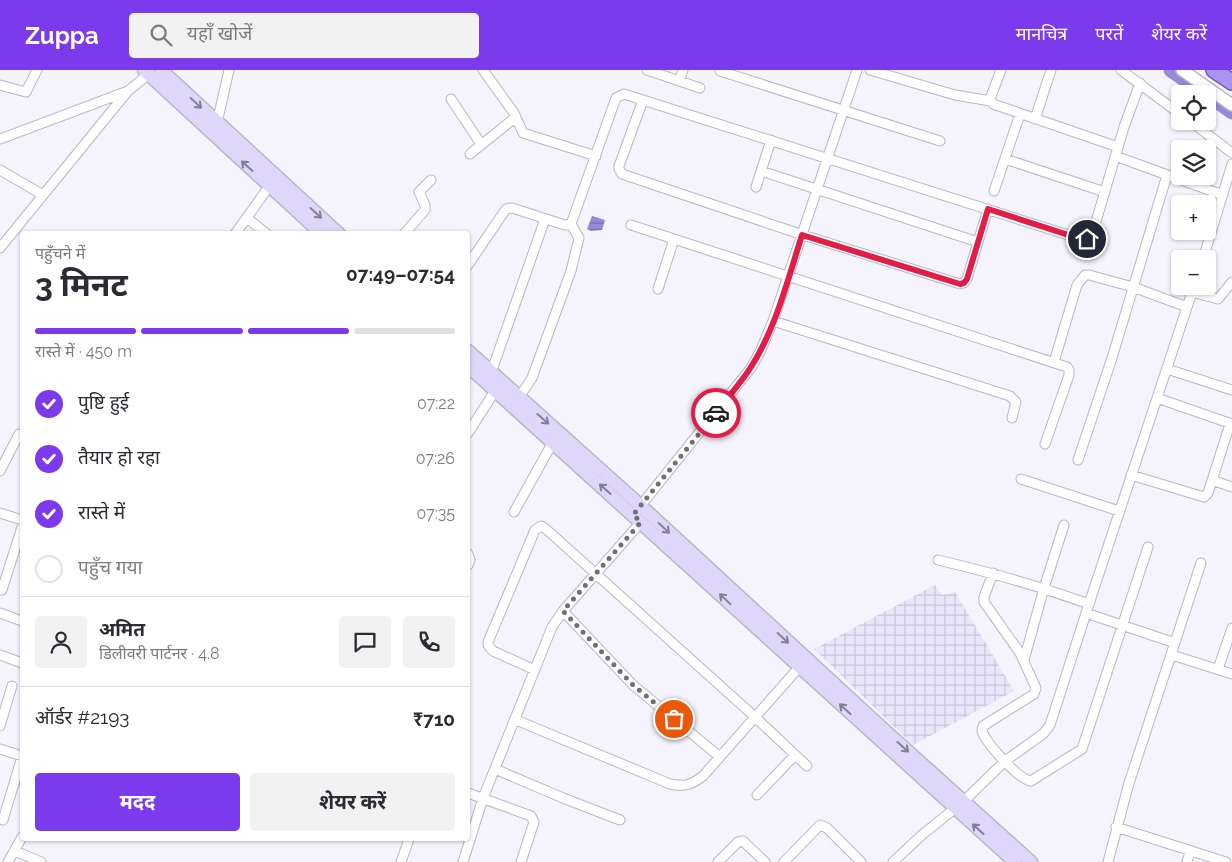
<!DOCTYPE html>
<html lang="hi">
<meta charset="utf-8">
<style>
:root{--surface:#fff;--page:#f2f2f3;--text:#2b2b33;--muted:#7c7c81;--line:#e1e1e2;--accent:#7c3aed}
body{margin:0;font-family:Raleway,"Noto Sans Devanagari",sans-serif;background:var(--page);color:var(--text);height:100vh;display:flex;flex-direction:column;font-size:19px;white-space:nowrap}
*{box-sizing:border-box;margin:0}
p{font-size:16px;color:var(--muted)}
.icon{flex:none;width:28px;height:28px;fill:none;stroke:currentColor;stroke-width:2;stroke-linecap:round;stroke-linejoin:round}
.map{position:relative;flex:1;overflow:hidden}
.panel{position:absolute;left:20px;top:161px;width:450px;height:610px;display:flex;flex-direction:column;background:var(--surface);border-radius:5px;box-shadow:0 1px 4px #0004}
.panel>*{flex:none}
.controls{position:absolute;left:1171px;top:15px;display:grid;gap:10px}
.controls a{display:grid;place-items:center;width:45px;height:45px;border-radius:5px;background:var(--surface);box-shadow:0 1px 4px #0004;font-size:25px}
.pin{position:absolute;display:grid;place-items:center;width:42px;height:42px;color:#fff;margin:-21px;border:2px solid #fff;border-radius:50%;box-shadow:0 1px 5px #0007}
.courier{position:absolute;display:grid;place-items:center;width:50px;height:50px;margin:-25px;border:4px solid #e11d48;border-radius:50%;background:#fff;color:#222;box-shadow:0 1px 6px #0007}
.head em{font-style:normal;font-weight:700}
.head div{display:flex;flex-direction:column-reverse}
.head{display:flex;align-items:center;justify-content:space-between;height:85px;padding:0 15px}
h1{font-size:32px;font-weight:700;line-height:38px}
.bar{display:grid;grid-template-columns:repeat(4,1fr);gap:8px 5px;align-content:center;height:60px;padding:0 15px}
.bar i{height:6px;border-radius:4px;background:var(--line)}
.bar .selected{background:var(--accent)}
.bar p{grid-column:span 4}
.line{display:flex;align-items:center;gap:12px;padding:0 15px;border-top:1px solid var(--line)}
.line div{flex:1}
.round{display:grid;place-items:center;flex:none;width:52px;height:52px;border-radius:5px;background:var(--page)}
ol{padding:0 15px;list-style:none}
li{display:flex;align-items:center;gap:15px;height:55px}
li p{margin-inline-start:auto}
li .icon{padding:5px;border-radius:50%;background:var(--accent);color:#fff;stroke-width:4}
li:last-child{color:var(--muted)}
li i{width:28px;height:28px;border:2px solid var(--line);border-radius:50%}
.action{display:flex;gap:10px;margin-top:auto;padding:10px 15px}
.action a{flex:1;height:58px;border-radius:5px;background:var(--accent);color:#fff;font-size:20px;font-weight:700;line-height:58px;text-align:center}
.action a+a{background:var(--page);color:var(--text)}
header{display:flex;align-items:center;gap:30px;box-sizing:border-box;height:70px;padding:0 25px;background:var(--accent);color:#fff}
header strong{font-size:24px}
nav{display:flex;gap:28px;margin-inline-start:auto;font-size:18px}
.search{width:350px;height:45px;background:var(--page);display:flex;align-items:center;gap:12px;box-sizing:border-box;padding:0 18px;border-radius:5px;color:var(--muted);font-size:19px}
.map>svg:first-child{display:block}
.industrial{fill:url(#industrial-grid)}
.water{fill:url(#water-rules)}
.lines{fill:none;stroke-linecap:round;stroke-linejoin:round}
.river{stroke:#9889da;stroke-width:15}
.minor-casing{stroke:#b8b7c5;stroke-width:11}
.tertiary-casing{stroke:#b8b7c5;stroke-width:14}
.secondary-casing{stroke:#b8b7c5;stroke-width:15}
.trunk-casing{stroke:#6e5dab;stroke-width:18}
.minor{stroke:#fff;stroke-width:9}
.tertiary{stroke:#fff;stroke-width:11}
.secondary{stroke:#dfd7fa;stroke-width:12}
.trunk{stroke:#aa94f2;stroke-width:15}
.oneway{stroke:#848094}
.done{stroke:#706f76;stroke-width:5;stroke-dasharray:0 9}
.route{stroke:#e11d48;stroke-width:6}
</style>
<header>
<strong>Zuppa</strong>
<div class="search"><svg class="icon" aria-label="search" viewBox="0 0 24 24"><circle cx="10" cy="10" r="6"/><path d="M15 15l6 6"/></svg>यहाँ खोजें</div>
<nav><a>मानचित्र</a><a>परतें</a><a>शेयर करें</a></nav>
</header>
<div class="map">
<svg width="1232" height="792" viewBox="0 0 1232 792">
<defs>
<pattern id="industrial-grid" width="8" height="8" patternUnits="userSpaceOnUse" patternTransform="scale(1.25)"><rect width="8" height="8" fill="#e9e6fc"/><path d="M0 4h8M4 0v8" fill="none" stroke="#c8c5d8"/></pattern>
<pattern id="water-rules" width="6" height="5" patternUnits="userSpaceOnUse" patternTransform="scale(1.25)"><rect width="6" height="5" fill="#9889da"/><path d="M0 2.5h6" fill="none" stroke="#7c70b1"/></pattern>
</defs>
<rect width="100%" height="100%" fill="#f5f4fd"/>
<path class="industrial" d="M935,515L942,525L955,522L1014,621L913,675L814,579Z"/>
<path class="water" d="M592,146L605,150L602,160L591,161L587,159Z"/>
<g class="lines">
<path class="river" d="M1171,0L1206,24
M1208,25L1232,42"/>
<g class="minor-casing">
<path id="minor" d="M483,0L514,43L523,63L596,86
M647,0L700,18
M870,0L955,25L991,31
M1001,0L990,29L993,34L1118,77
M1121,0L1180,44
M720,1L940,71
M679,11L683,0
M0,15L26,22L37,0
M451,29L481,74
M643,30L619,96V99L622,104L803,165L960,214L964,213L967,209L988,139
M1035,49L1051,0
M1190,51L1232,83
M217,53L229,0
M0,69L128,21
M470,84L516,47
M1115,86L1223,125
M1005,89L1105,122
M0,100L43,125
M761,101L978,172
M756,117L771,70
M994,121L1020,44
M247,148L267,164
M631,155L1067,297L1069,300V305L1045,374
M235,164L273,111
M404,164L425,140V135L419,122L431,110
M0,178L128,21L149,4
M1203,189L1232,94
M468,195L506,139L512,138L565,155L571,154L616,28L624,24L1084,170L1092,165L1124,57L1140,13
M658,219L674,169
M1192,222L1218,229L1232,212
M773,251L1010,326L1016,332L1012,348
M1054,292L1077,215L1085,205H1089L1133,217L1187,237
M1167,299L1232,320
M491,303L545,149
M1157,328L1232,354
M517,330L532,308L571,201L579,168L571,154
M468,363L495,321
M1078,390L1112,288L1167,105
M0,401L19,364
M1131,405L1204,427L1208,423L1230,354
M1021,409L1119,441
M1212,410L1232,417
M638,439L751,298L760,282L773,251L857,0
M514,442L553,372
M0,443L22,450
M468,484L470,490L468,495
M938,490C989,502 1039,516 1089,534
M993,503L984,527V532L1020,583L1036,618L1034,624L983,656L982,661C986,673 1018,709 1031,711L1082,679L1148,477
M2,520L22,457
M563,541L633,615L720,687
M0,543L22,551
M1086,543L1175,573
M0,585L22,593
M1172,585L1232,604
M1024,590L1044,518L1064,455
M1218,599L1232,558
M535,600L493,581L488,575V572L535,460L541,456L546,459L755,647L807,696
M516,650L670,714C685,717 691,715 703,706L802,594
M0,656L12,616
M0,679L22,686
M495,699L563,728L620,750
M468,723L531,746L534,752L521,792
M757,725L795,685
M3,750L22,687
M1116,757L1226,792
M15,781L41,792
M8,792L22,767
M401,792L409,769
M463,792L483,728L552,557L563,541L641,452
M718,792L738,772L743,771L765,792
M784,792L820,755L827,758L861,792
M893,792L923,764L963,732L1005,691L1043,664L1050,655L1089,534L1194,216
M1108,792L1129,713L1201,493
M1187,792L1190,782"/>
</g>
<g class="tertiary-casing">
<path id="tertiary" d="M1182,0L1232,35"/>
</g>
<g class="secondary-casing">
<path id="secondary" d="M144,0L322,164
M161,0L339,164
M468,281L641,436L883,659L1031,792
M468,296L1015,792"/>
</g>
<g class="trunk-casing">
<path id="trunk" d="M1214,0L1232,12"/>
</g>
<use href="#minor" class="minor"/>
<use href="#tertiary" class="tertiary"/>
<use href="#secondary" class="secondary"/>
<use href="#trunk" class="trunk"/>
</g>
<defs><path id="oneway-shaft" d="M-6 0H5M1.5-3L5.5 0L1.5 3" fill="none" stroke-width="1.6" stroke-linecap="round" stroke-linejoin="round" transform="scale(1.25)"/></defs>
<g class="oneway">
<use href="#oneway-shaft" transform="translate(196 33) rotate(43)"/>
<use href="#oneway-shaft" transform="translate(247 96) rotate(-138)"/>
<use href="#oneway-shaft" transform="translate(316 143) rotate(42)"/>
<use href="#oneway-shaft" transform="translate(543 349) rotate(41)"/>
<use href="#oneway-shaft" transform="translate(605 419) rotate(-138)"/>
<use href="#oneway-shaft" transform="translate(664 458) rotate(43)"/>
<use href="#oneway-shaft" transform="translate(725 529) rotate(-137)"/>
<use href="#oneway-shaft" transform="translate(783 568) rotate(43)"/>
<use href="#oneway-shaft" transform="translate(845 639) rotate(-137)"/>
<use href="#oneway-shaft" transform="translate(903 677) rotate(42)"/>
<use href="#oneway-shaft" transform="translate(978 759) rotate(-138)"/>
</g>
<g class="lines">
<path class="done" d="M674,649L633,615L563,541L641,452L633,445L716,343"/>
<path class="route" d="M716,343C727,328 741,313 751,297C776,258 788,209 802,165L960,214L964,213L967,209L988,139L1084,170L1087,169"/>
</g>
</svg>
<div class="controls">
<a><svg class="icon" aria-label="locate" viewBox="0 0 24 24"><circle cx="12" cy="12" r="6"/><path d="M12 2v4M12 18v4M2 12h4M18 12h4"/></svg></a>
<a><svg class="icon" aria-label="layers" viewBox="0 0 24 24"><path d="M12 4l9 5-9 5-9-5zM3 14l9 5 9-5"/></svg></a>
<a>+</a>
<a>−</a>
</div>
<div class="pin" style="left:674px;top:649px;background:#ea580c"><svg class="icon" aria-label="bag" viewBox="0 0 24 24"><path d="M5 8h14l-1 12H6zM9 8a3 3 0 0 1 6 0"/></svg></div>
<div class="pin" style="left:1087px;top:169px;background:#1f2937"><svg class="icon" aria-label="home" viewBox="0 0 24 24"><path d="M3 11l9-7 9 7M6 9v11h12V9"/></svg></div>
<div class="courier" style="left:716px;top:343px"><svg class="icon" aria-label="car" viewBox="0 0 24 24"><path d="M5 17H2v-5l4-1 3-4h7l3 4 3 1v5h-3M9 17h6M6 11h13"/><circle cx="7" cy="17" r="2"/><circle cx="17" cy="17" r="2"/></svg></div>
<section class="panel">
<div class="head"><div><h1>3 मिनट</h1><p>पहुँचने में</p></div><em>07:49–07:54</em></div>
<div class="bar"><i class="selected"></i><i class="selected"></i><i class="selected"></i><i></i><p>रास्ते में · 450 m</p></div>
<ol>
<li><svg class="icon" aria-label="check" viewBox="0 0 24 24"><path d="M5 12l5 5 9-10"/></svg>पुष्टि हुई<p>07:22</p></li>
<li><svg class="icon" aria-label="check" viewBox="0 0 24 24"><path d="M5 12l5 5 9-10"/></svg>तैयार हो रहा<p>07:26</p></li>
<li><svg class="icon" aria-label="check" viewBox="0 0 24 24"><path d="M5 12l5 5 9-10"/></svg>रास्ते में<p>07:35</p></li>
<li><i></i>पहुँच गया</li>
</ol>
<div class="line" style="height:90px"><a class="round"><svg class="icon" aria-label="person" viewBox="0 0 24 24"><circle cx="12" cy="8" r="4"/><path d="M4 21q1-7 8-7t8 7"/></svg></a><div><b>अमित</b><p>डिलीवरी पार्टनर · 4.8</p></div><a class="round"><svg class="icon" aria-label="chat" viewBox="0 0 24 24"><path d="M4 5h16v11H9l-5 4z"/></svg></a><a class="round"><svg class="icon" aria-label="phone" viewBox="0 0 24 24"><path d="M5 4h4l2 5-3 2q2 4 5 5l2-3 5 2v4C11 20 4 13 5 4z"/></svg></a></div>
<div class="line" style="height:65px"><div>ऑर्डर #2193</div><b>₹710</b></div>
<div class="action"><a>मदद</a><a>शेयर करें</a></div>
</section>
</div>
